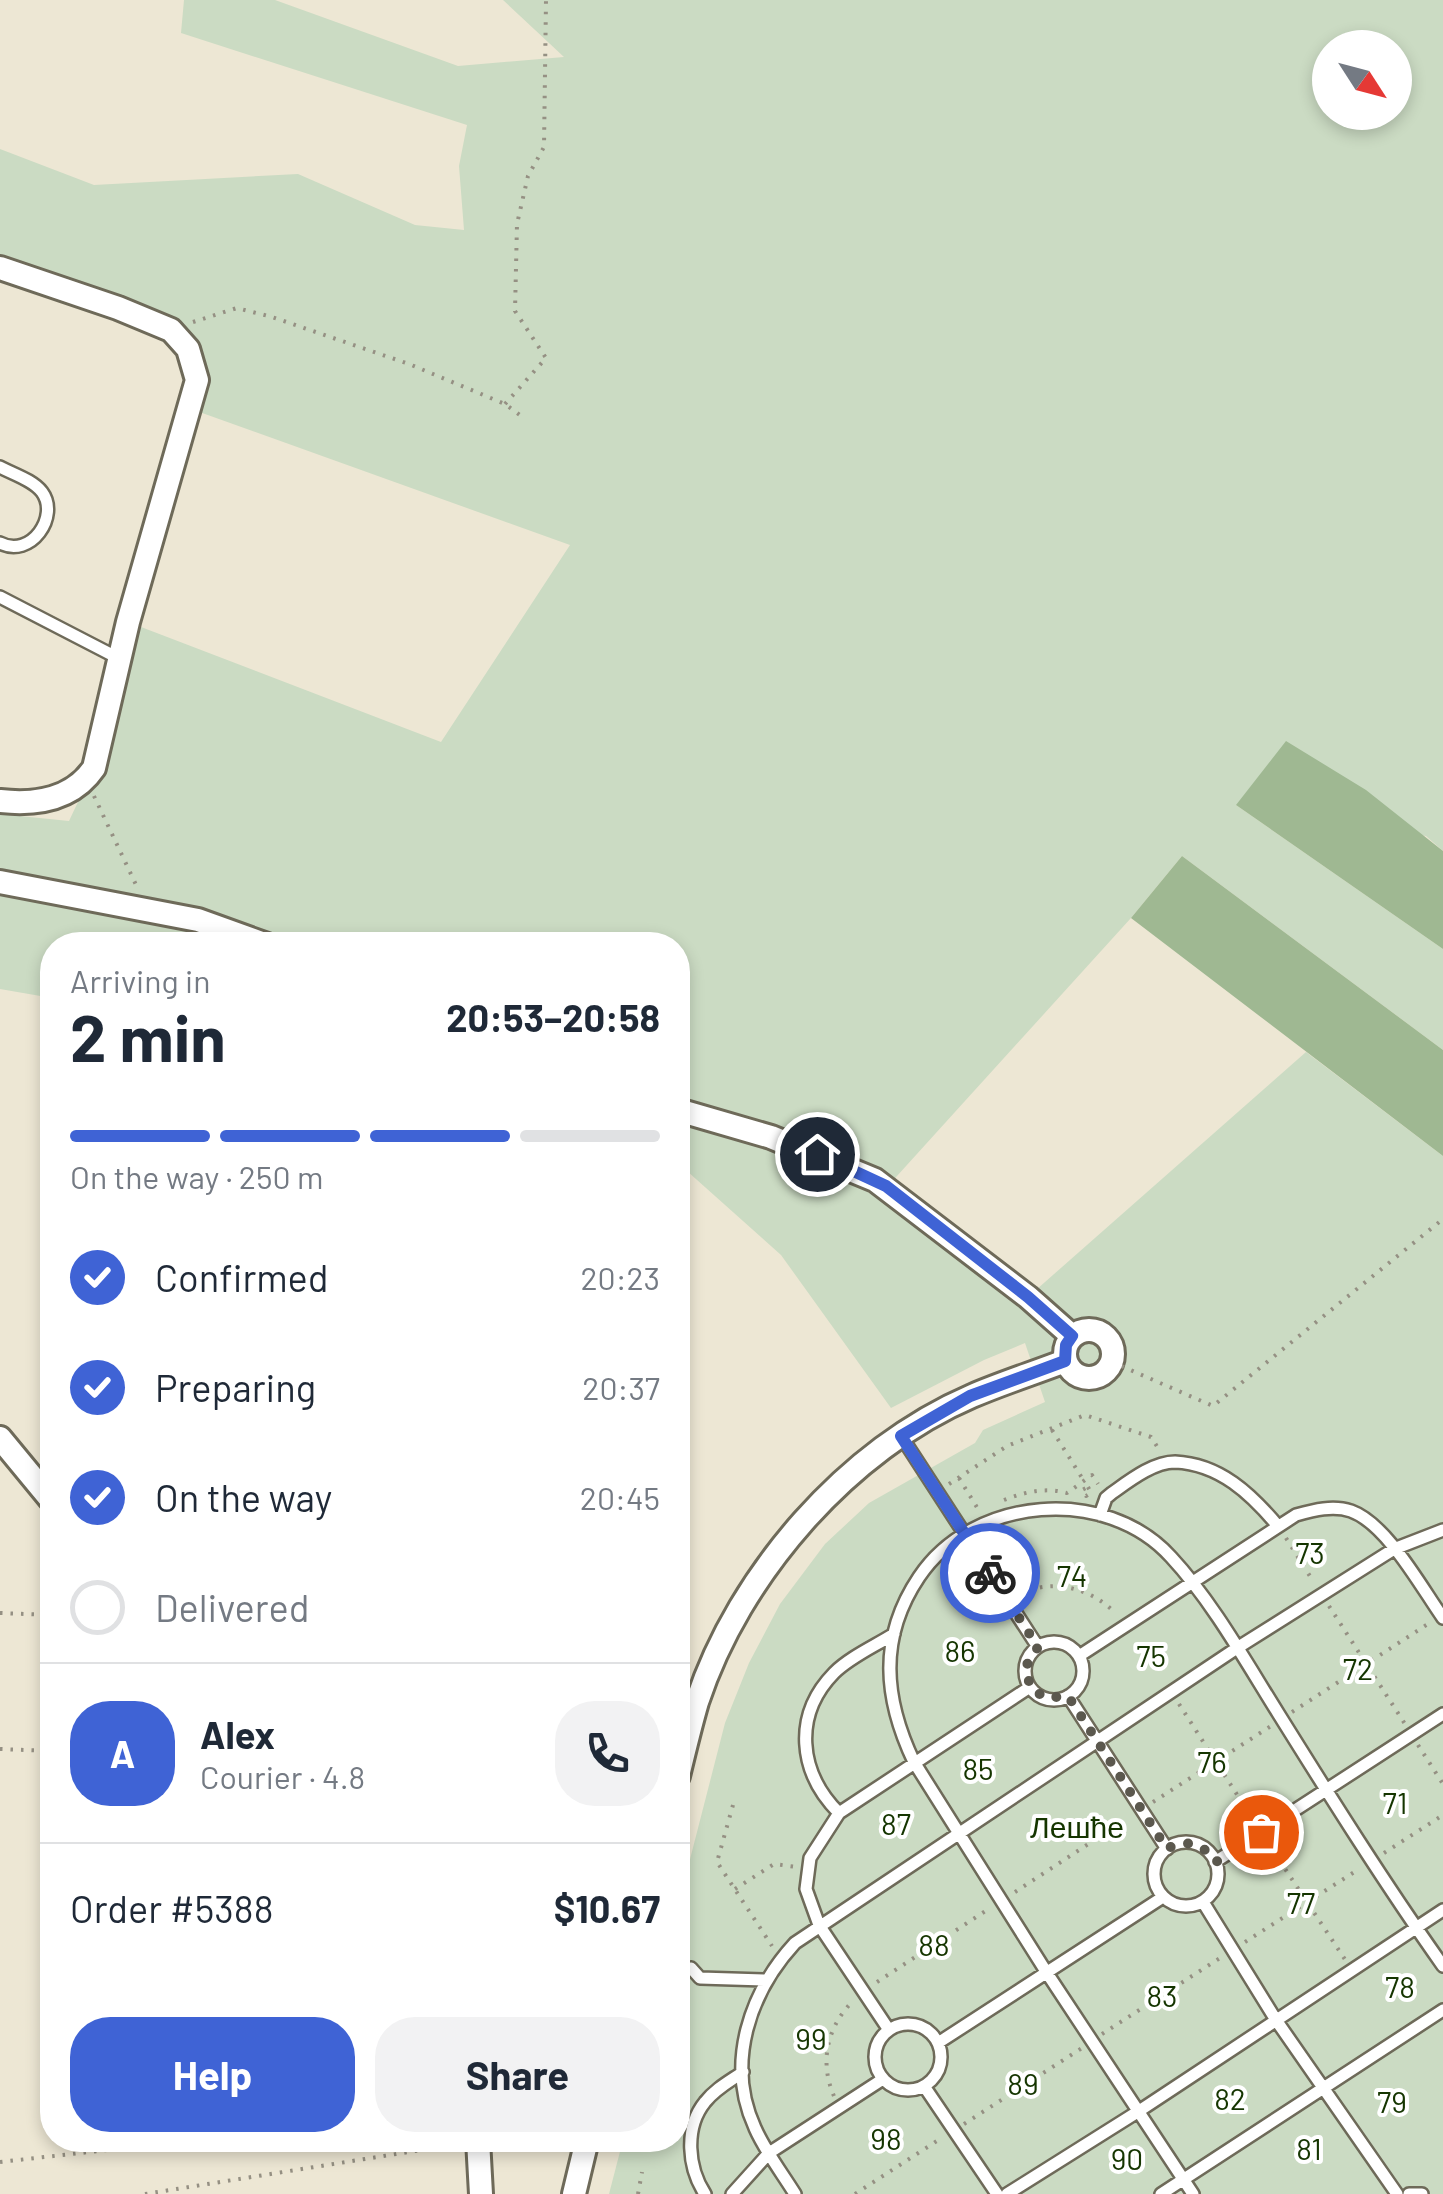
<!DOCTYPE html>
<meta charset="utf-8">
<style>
:root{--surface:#fff;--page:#f2f2f3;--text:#1f2937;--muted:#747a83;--line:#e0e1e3;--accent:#3f63d5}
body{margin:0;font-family:Barlow,sans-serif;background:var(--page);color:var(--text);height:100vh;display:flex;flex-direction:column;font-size:38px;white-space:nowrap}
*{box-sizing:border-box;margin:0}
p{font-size:32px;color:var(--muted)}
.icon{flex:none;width:55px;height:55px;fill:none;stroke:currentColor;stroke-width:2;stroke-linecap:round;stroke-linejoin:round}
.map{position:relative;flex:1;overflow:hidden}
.details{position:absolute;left:40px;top:932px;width:650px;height:1220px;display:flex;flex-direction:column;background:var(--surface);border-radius:40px;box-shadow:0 5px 15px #0003}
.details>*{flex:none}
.needle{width:65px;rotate:126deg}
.tools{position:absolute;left:1312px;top:30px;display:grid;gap:20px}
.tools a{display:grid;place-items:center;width:100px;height:100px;border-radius:50%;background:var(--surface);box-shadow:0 5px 15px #0003;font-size:50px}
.pin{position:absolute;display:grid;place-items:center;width:85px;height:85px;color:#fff;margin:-42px;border:5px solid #fff;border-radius:50%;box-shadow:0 2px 10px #0007}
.courier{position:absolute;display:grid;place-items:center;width:100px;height:100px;margin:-50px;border:8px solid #3f63d5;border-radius:50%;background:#fff;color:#222;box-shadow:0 2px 12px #0007}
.summary em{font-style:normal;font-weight:700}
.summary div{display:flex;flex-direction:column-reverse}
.summary{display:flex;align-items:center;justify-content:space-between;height:170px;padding:0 30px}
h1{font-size:65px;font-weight:700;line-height:75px}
.bar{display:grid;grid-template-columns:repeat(4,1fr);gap:15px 10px;align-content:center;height:120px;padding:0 30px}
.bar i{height:12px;border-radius:8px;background:var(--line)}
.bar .active{background:var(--accent)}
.bar p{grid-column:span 4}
.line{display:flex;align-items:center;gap:25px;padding:0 30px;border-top:2px solid var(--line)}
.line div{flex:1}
.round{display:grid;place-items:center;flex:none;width:105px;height:105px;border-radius:40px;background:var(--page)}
ol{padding:0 30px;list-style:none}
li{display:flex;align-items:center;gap:30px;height:110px}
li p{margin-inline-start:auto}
li .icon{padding:10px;border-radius:50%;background:var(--accent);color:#fff;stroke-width:4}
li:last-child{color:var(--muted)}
li i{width:55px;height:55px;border:5px solid var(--line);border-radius:50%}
.action{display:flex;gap:20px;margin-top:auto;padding:20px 30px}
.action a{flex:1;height:115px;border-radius:40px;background:var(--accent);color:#fff;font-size:40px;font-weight:700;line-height:115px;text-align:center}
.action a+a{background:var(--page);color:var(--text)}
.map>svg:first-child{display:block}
.green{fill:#cbdbc3;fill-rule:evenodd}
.forest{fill:#9fb892}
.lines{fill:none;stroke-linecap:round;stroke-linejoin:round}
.service-casing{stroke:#6e6a59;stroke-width:16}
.minor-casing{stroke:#6e6a59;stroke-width:28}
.path{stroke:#959083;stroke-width:4;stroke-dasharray:2.5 8;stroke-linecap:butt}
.service{stroke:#fff;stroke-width:11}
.minor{stroke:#fff;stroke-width:22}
.done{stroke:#5b584e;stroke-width:10;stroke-dasharray:0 18}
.route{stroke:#3f63d5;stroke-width:12}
.labels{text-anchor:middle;stroke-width:8;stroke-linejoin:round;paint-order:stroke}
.park-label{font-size:30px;fill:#153500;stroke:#fff}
</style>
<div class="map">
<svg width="1443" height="2194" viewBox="0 0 1443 2194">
<rect width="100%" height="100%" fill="#ede7d4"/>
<path class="green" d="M184,0H275L458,66L564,57L503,0H1443V851L1426,836L1236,805L1443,949V1050L1182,856L1131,918L887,1187L1028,1297L1306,1052L1443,1156V2194H609L623,2140H678V1906L725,1723L749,1663L780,1604L825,1544L869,1503L975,1443L983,1430L1045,1402L1025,1343L984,1360L891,1408L781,1255L678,1163V945H52V998L0,989V814L69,821L94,768L128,622L441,742L570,545L191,409L193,361L171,330L0,270V149L94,185L298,174L415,225L464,230L459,166L467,125L181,33ZM1330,48H1395V112H1330Z"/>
<path class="forest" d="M1286,741L1366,790L1443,851V949L1236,805Z
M1182,856L1443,1050V1156L1131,918Z"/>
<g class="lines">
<g class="service-casing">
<path id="service" d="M0,467C13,474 33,480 42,492C60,516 31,559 0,543
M0,597L120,659
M901,1436L1038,1647
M1100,1515L1106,1498L1112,1493C1129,1481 1153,1462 1175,1462C1220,1464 1251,1494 1278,1526
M1025 1671a29 29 0 1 1 58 0a29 29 0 1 1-58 0Z
M1079,1656L1296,1515C1314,1510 1333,1505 1351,1511C1387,1524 1421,1587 1443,1618
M1068,1696L1167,1849
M839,1813C798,1772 793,1715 834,1673C850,1657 875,1646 894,1634
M1154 1874a32 32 0 1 1 64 0a32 32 0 1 1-64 0Z
M1215,1862L1443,1714
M1203,1902L1276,2020L1397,2194
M691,1968L700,1978L765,1980
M875 2057a33 33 0 1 1 66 0a33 33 0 1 1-66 0Z
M889,2030L819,1925L806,1889L810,1858L839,1813L1030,1687
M938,2043L1163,1897
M924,2086L997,2194
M705,2194C688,2168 684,2128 705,2102C715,2089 730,2081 743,2072
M732,2194L769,2153L883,2079
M795,2194C782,2173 765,2151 755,2128C725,2063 750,1992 795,1943L1237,1648L1394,1549L1443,1530
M1007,2194L1139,2111L1443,1910
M1161,2194L1443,2010
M1193,2194L1047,1973L914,1762C884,1699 878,1638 919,1577C973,1496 1106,1485 1171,1557C1212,1601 1246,1662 1278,1713C1331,1798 1385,1884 1443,1966
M1409,2194H1422"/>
</g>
<g class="minor-casing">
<path id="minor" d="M0,268L118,308L171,330L188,349L197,380L128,622L94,768C72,800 36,805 0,801
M0,882L198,920L267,945
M678,1110L771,1137L875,1180L1028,1297L1072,1336
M1065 1354a24 24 0 1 1 48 0a24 24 0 1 1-48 0Z
M0,1438L52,1501
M678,1776C684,1751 690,1726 697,1702C739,1574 848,1449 972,1396C1002,1383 1034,1373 1065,1361
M478,2140L481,2194
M574,2194L587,2140"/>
</g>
<path class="path" d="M193,322L237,308L272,317L409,364L505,404L525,419
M505,404L546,358L515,311L517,224L528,176L544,147L546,0
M94,796L137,887
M1112,1362L1213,1406L1443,1219
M1052,1430L1084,1481
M959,1478L978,1509L981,1508
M949,1484L1007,1446L1085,1415L1151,1437L1160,1451
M1088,1487L1091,1493L1086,1496L1082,1490Z
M1004,1500C1025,1492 1045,1487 1067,1493L1092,1475L1098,1484
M1286,1538L1313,1581
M1020,1594C1052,1578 1092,1588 1116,1614
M1329,1606L1405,1724
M0,1613L52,1615
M1179,1704L1252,1818
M1292,1712L1431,1622
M1418,1745L1443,1784
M0,1749L52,1751
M1153,1802L1271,1726
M733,1805L717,1862L772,1946
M1268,1843L1346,1961
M1384,1853L1443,1815
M735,1889L774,1864L797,1867
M1015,1892L1128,1818
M1245,1942L1359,1869
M877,1982L990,1908
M1102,2034L1220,1958
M834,2096C819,2062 827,2026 854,2000
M964,2124L1082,2048
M0,2162L107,2150L210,2144L224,2140
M145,2194L459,2144
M638,2194L642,2172
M855,2194L943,2137"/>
<use href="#service" class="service"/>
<use href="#minor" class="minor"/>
</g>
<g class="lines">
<path class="done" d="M990,1573L1038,1647L1026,1666L1030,1687L1045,1698L1068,1696L1167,1849C1186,1838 1204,1844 1216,1862L1261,1832"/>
<path class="route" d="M817,1154L886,1186L1028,1297L1072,1336L1066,1345L1065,1361L970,1396L901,1436L990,1573"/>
</g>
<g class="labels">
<g class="park-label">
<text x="1310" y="1564">73</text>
<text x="1072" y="1587">74</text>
<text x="960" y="1662">86</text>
<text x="1151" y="1667">75</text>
<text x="1358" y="1680">72</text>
<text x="1212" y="1773">76</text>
<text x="978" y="1780">85</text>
<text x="1395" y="1814">71</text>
<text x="896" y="1835">87</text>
<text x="1077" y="1838">Лешће</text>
<text x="1301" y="1914">77</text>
<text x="934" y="1956">88</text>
<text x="1400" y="1998">78</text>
<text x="1162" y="2007">83</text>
<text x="811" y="2050">99</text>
<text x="1023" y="2095">89</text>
<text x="1230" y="2110">82</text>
<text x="1392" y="2113">79</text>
<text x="886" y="2150">98</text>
<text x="1309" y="2160">81</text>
<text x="1127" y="2170">90</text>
</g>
</g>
</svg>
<div class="tools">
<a><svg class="needle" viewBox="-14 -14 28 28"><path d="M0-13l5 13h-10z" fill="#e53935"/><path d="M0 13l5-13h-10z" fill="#747a83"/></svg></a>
</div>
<div class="pin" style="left:1261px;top:1832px;background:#ea580c"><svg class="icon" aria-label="bag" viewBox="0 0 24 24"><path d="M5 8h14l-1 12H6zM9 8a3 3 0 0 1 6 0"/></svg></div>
<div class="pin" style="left:817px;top:1154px;background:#1f2937"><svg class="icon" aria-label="home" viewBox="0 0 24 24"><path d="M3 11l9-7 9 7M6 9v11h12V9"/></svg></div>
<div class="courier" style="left:990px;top:1573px"><svg class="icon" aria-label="bike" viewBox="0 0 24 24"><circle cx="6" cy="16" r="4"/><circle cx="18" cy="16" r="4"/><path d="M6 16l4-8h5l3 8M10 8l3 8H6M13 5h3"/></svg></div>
<section class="details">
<div class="summary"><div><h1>2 min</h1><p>Arriving in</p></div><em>20:53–20:58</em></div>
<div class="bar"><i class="active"></i><i class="active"></i><i class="active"></i><i></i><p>On the way · 250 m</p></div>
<ol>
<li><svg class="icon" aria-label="check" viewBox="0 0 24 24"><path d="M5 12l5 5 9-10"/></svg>Confirmed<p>20:23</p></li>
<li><svg class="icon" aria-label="check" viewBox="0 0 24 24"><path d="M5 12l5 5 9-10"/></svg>Preparing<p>20:37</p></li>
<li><svg class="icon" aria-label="check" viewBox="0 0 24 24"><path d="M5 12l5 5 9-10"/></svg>On the way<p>20:45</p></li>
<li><i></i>Delivered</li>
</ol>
<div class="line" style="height:180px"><b class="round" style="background:var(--accent);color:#fff">A</b><div><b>Alex</b><p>Courier · 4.8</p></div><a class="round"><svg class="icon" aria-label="phone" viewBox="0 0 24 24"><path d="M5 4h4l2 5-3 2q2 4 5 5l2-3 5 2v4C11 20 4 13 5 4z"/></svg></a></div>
<div class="line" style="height:130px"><div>Order #5388</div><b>$10.67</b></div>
<div class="action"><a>Help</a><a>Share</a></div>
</section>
</div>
